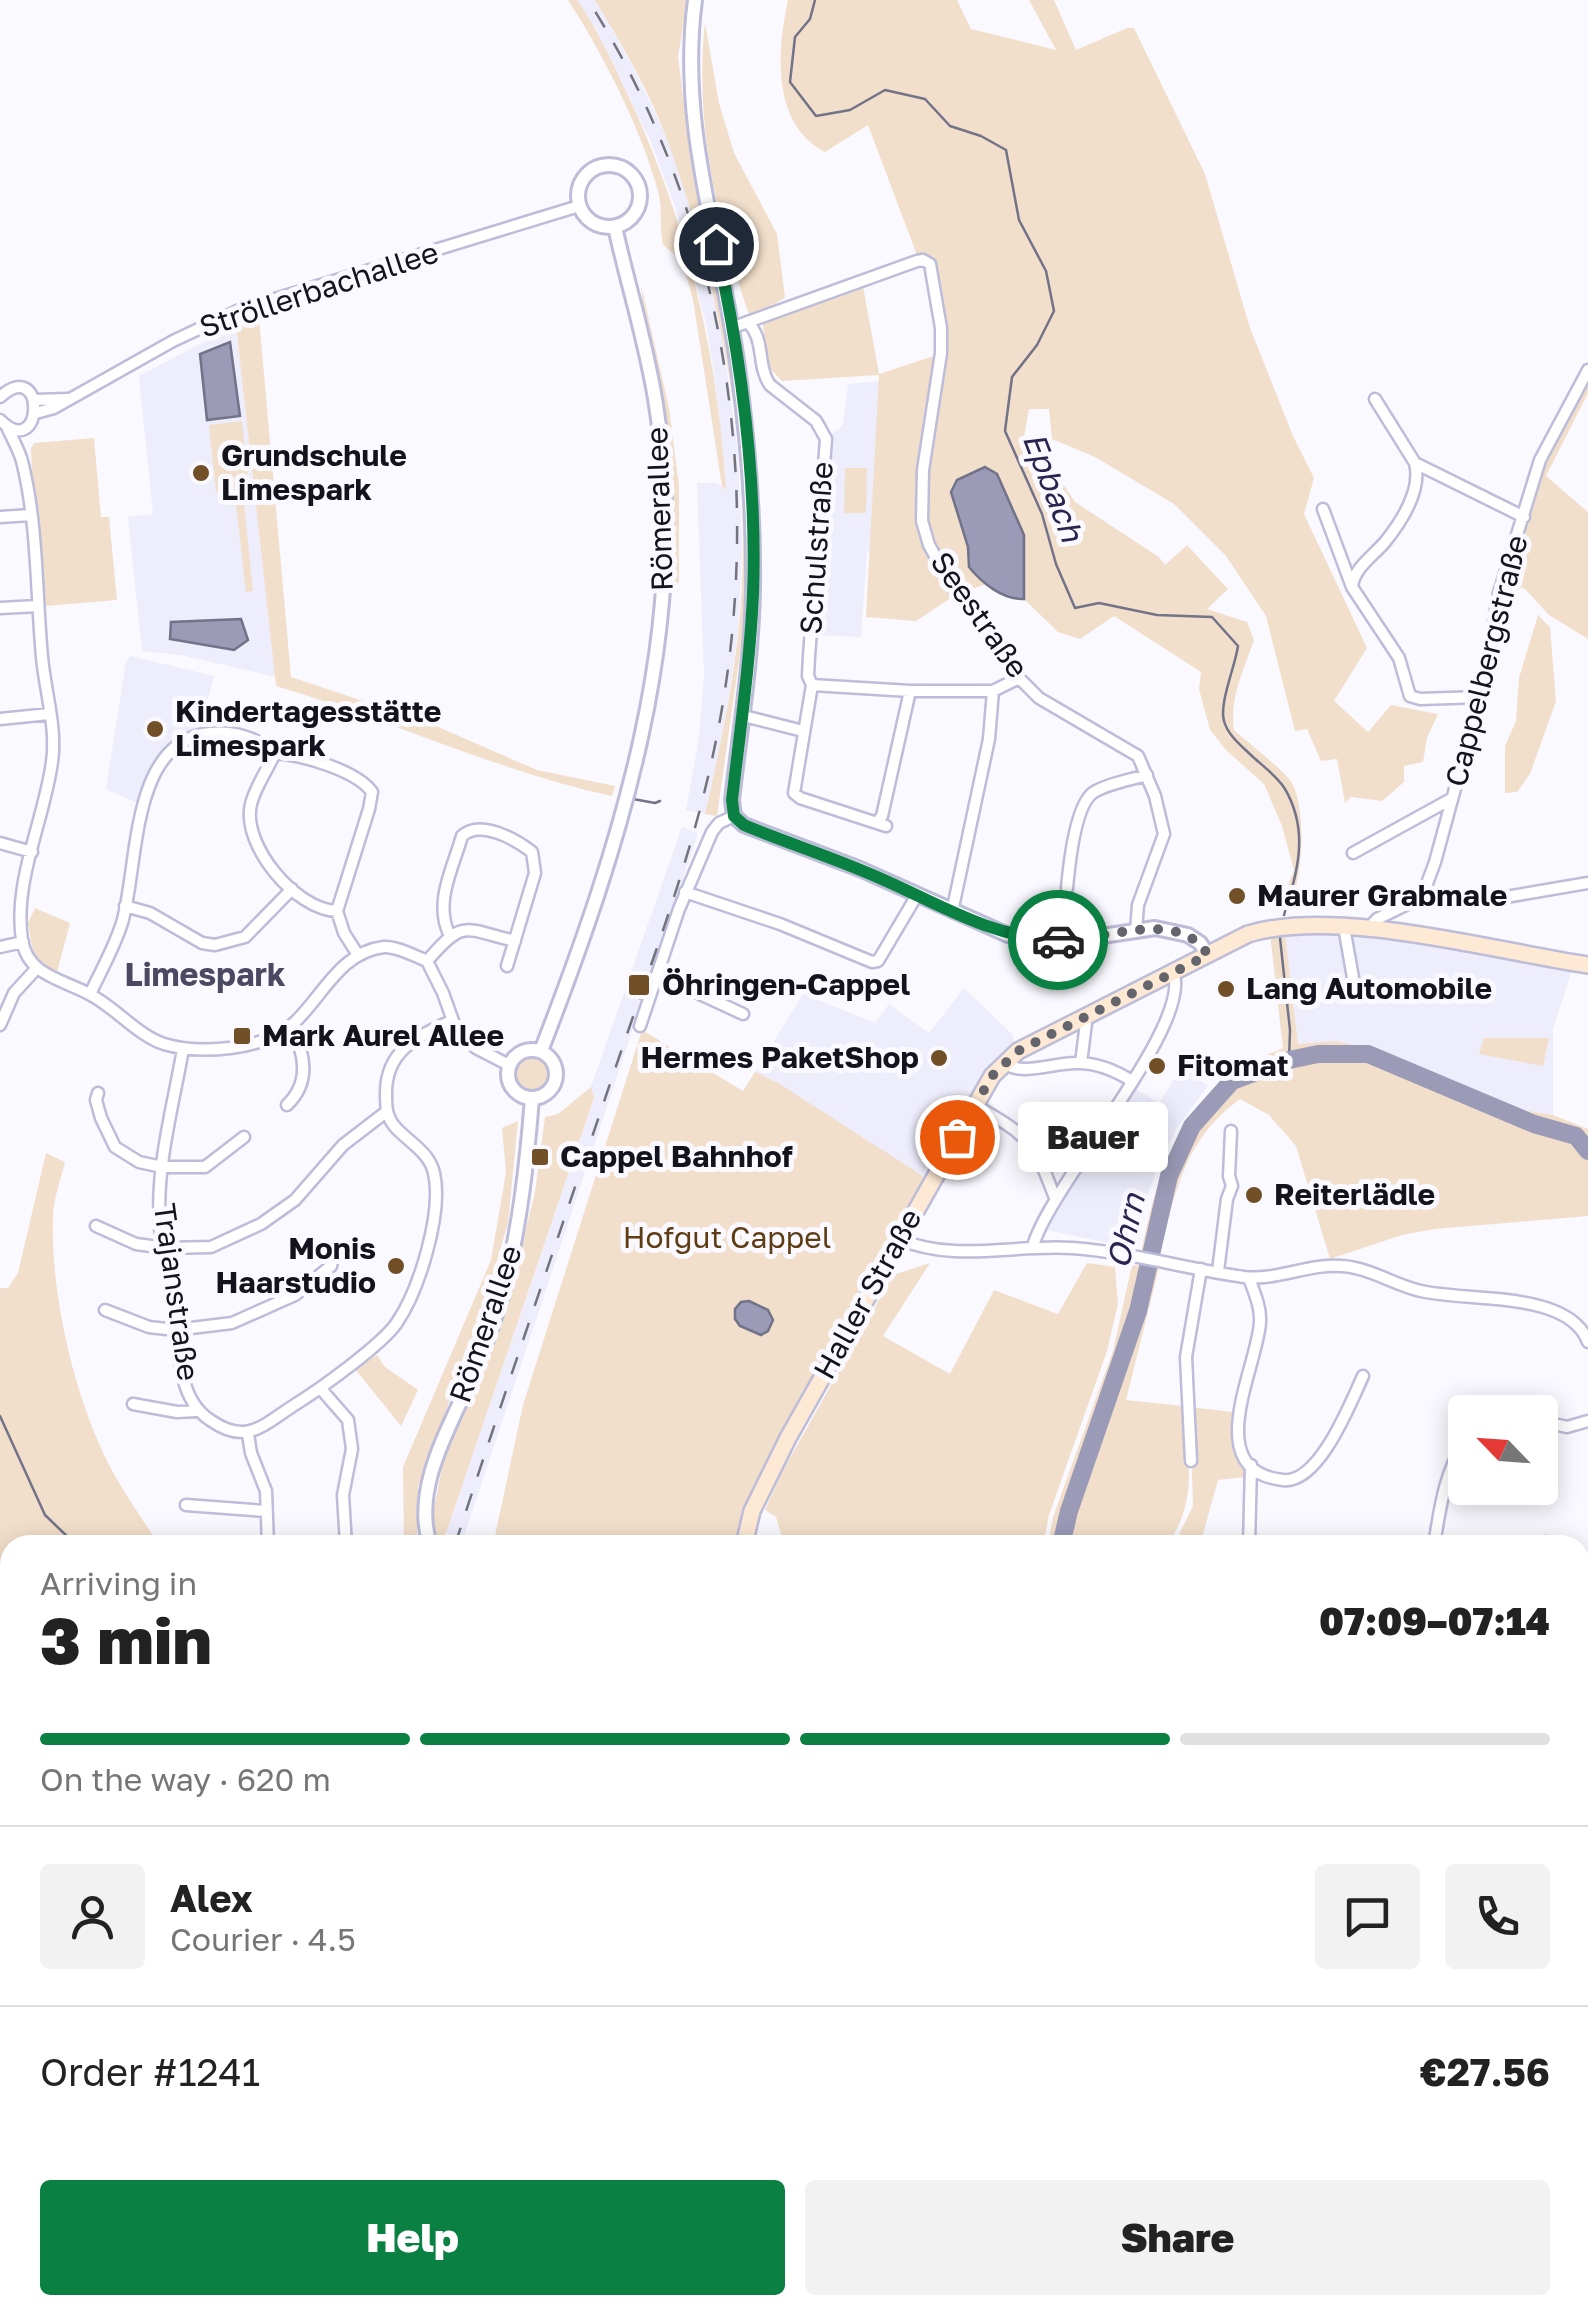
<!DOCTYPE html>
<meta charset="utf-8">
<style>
:root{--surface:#fff;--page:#f2f2f2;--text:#222;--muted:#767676;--line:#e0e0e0;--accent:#0b8043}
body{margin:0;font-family:"Golos Text",sans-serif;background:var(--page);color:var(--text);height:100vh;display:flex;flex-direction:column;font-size:38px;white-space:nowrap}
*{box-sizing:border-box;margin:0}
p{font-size:32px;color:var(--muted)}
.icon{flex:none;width:55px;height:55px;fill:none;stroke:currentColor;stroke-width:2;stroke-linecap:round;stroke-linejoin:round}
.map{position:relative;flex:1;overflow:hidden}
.sheet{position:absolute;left:0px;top:1535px;width:1590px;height:780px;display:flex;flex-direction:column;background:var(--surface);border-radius:30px 30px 0 0;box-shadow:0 5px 25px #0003}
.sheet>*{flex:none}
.needle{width:65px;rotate:295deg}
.buttons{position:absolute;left:1448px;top:1395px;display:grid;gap:20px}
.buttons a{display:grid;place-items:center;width:110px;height:110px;border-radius:10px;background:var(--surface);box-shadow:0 5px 25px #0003;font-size:50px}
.pin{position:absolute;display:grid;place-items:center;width:85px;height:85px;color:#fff;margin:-42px;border:5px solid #fff;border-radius:50%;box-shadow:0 2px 10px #0007}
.courier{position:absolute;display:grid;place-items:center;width:100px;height:100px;margin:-50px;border:8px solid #0b8043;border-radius:50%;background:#fff;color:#222;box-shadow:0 2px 12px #0007}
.bubble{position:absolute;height:70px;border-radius:10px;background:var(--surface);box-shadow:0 5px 25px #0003;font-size:32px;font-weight:800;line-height:70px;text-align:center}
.summary em{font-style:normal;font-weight:800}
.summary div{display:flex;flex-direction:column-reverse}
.summary{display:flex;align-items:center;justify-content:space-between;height:170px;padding:0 40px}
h1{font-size:65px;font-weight:800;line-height:75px}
.bar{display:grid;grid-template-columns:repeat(4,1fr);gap:15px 10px;align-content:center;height:120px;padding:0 40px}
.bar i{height:12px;border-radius:8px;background:var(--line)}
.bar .active{background:var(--accent)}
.bar p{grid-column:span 4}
.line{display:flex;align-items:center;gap:25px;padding:0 40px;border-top:2px solid var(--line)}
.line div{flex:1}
.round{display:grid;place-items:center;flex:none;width:105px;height:105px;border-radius:10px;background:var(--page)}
.primary-button{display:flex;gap:20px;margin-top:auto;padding:20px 40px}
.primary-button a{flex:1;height:115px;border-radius:10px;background:var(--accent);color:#fff;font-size:40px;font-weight:800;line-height:115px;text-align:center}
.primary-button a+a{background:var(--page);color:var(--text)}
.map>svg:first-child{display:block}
.built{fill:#ededfc}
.green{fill:#f2dfcb}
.water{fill:#9b9ab7;stroke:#727289;stroke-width:2.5}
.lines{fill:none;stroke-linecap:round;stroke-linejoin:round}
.stream{stroke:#727289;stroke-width:2.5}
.river{stroke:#9b9ab7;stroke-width:18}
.minor-casing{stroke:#bdbcd9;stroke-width:15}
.tertiary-casing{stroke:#bdbcd9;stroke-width:18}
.secondary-casing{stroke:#bdbcd9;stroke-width:20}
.minor{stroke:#fff;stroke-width:10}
.tertiary{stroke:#fff;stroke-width:12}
.secondary{stroke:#feead4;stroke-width:15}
.rail{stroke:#73737b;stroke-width:2.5;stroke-dasharray:18 18;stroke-linecap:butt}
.done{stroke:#64646c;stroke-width:10;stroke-dasharray:0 18}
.route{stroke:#0b8043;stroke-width:12}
.poi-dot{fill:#714f27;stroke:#f9f9ff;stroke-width:4}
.labels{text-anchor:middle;stroke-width:10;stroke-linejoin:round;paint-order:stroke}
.street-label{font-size:30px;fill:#14131d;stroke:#f9f9ff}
.poi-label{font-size:30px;font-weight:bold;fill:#14131d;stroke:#f9f9ff;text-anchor:start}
.park-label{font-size:30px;fill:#5f3d14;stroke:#f9f9ff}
.water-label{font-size:32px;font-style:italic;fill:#2a254e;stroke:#f9f9ff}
.neighbourhood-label{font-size:32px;font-weight:bold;fill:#4a4961;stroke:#f9f9ff}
</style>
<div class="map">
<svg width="1588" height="2315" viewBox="0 0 1588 2315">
<rect width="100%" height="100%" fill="#f9f9ff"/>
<path class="built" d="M577,0H595L599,6L633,67L668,140L695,223L722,333L738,453L742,547L738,632L723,737L705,814L686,810L699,738L704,674L697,483H717L726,489L715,381L706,323L675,206L651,142L598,33Z
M236,325L275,677L181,655L142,651L128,517L153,514L139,376Z
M932,377L917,552L867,551L861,637L816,635L830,435L843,426L848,384Z
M130,656L214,676L201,726L162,750L148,772L139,804L106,789L126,662Z
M682,827L698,833L463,1539L446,1533L594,1099L591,1087Z
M1353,932L1572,970L1553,1029V1115L1522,1110L1376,1050L1335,1041L1298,1045L1285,933Z
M964,988L1012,1034L1016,1047L987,1070L926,1178L755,1072L803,994L875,1023L889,1004L929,1033Z
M1183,1066L1208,1086L1177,1128L1161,1158L1149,1191L1137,1249L1047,1230L1058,1207L1136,1089L1159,1103Z
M10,1942V2305H146L140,2315H0V1966Z
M439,2305H817L815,2315H452Z"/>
<path class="green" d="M568,0H577C596,27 610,57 624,87C686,215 717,349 726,490L722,486L693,300L682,260L663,245C659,227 663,209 658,191C640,126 604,56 568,0Z
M595,0H688L678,56L687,127L725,305L743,456L747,544L746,611L717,816L705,814C719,755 731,695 738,635C756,469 723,297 668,142C650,92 622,45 595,0Z
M788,0H957L971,29L1056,50L1029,0H1054L1076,50L1127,28H1134L1205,174L1250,328L1293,436L1314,478L1304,514L1367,648L1334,701L1368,732L1391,705L1438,714L1427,738L1423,762L1404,766V782L1382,801L1351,797L1345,803L1337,759L1321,761L1307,729L1295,731L1266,616L1226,556L1174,504L1095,457L1052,439L1049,409H1029L1022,448L1031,469L1048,462L1075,502L1159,557L1165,565L1187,545L1228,589L1207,609L1247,622L1254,640C1244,669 1229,699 1234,730C1247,742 1284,770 1292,783C1306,809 1303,873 1292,900L1284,895L1294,870L1282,826L1264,784L1226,750L1210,730L1199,689L1201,672L1114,616L1080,639L1058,632L1024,599V535L985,467L957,480L951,492L968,547L969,567L986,584L959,594C910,520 924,478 938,396C940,381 944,366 945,351C946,320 940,290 933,260L918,258L868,125L825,152C771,124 777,51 788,0Z
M705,23L719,103L734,153L777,234L785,298L750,317C717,225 694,121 705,23Z
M862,281L879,374L937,355L920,521L954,596L916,621L866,617L879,375L782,381L767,365L762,316Z
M641,285L669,408L679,486V583L669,584Z
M259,318L291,677L429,723L537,770L615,786L612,796C497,771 390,720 276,686L236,325Z
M1588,376V393L1546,476L1588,512V639L1549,615L1524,588L1504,589L1544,460Z
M242,421L249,488L216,492L209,425Z
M94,438L101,517H109L117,600L46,606L32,481L31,448L34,443Z
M845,468H867L866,513H844Z
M243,494L253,591L246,592L235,495Z
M1538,615L1550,627L1556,701L1530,774L1517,792L1505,793V746L1516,721L1519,678Z
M35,908L70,923L57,972L46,969L34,959L28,923Z
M1285,933L1298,1044L1335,1041L1376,1050L1522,1110L1553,1115L1588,1129V1216L1435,1229L1402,1235L1330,1259L1296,1146L1269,1115L1240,1099C1183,1141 1176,1191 1159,1256L1141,1253C1154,1189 1173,1118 1228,1076C1243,1064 1265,1056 1283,1048L1270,934Z
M642,1030L743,1091L755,1072L778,1083L926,1178L783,1435L737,1545H493L523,1405Z
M1484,1038H1549L1543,1066L1479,1054Z
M515 1073a18 18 0 1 1 36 0a18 18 0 1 1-36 0Z
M591,1087L594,1098L446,1533L437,1542L433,1513L444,1458L473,1393L510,1292L535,1192L545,1117L558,1114Z
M518,1121L508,1223L479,1321L418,1487L417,1535L420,1545H404L403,1467L491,1260L506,1172L502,1128Z
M46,1153L65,1162C61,1179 54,1197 53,1215C50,1295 75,1403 114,1474C127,1498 144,1521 159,1545H10V1600L0,1583V1288H8L18,1273Z
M930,1263L883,1336L950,1374L994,1290L1058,1314L1087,1263L1115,1267L1118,1304L1107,1351L1049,1515L1043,1545H801L782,1537L776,1517L765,1510L781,1474L893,1275Z
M1132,1265L1159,1268L1126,1400L1183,1406C1188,1458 1199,1500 1167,1545H1048L1053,1517L1113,1351Z
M377,1355L385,1367L418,1390L401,1426L355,1369Z
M1190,1407L1233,1412L1236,1445L1245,1477L1218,1480L1200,1545H1174L1193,1506Z
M1588,2219V2315L1568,2305H1580V2220Z
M823,2305H1008L1002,2315H821Z
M1429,2305H1560L1575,2315H1441Z"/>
<path class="water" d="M230,342L240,416L207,420L200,354Z
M985,467L997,474L1024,535V599C1003,600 982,583 969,567L968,547L951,492L957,480Z
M241,619L248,640L234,650L170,639L171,622Z
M749,1301L768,1310L773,1320L768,1331L761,1335L740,1326L735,1319V1309L741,1302Z"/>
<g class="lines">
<path class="stream" d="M815,0L810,19L795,37L790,82L816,116L850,110L885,90L925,99L950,126L981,136L1006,150L1019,220L1046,271L1054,311L1037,345L1012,377L1005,431L1042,514L1056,564L1075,608L1099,603L1157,615L1212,617L1238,646C1235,667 1219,703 1224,721C1228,736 1243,747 1253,757C1263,766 1278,777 1285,789C1310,832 1297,873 1284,915
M633,799L655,803L660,801
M1280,938L1290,1030L1289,1060
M0,1416L45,1515L73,1542"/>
<path class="river" d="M1061,1545L1069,1511L1138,1311L1169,1176L1192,1126L1232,1081L1289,1060L1318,1054H1368L1534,1124L1576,1136L1588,1151
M881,2315L891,2305"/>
<g class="minor-casing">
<path id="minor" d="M747,322C766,339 756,365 770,385L816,421L826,439L809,656L808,676L812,685L794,793L800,798L886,826
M731,328L917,261L923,260L930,264L941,328V353L923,470L922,521L929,545L955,591L989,630L1019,678L1039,698L1138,756L1155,796L1164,834L1138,905L1136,931
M0,397C47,355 44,463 0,420
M1375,399L1415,463L1524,517
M34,400L68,399
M36,413L54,408L173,341L239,310L579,206
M7,427C12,438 19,450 22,461C38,525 36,593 42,657C45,691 57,728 52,762C44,821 13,881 22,940C28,976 62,979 89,994C115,1007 137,1035 164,1044C201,1055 265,1050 294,1023C323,996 340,952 384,947C396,946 415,956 427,961L443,993L457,1032L476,1048L509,1065
M1323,509L1352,587L1399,658L1410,696L1420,699L1480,697
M0,517L31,515
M1352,586C1355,567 1373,556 1385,542C1401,522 1422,490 1415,463
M0,608L38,606
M812,685L910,691H993L1019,678
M744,716L803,731
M0,719L49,714
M275,753C302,755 356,770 372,792L369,809L337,911L344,933L358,955
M275,753C268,769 255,787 251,804C241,845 296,910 337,911
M877,822L882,816L910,691
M0,843L32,852
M1353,853L1451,799
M1067,888C1069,866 1075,804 1094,792C1109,783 1130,780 1147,775
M685,892L780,924L872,962L878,961L917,895
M1422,897L1488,900L1588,883
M125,906L150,913L202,943L215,945L245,937L292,889
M952,912L989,739L993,691
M1344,927L1355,989
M1368,929L1377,919L1422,897L1435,862L1480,697L1499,593L1540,460L1588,370
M449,934C434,902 453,868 462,836C480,819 515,839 532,852L535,873L507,966
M0,947L23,942
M427,961C464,918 464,929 515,941
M657,974L743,1014
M90,994C101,971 114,948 122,923C139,866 129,741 210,733C235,730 256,738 275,753
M0,1025L14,993L36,969
M640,1026L679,909L712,832L719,823L734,816
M183,1049C173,1107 155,1169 160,1228C163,1255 175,1282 177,1310C179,1346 176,1398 210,1420C247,1446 263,1425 296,1404C320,1389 380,1346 396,1324C419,1291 443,1213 434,1173C429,1152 410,1143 396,1128C386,1117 386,1107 386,1093C386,1051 416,1037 451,1021
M1081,1063L1087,1015
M1005,1064C1025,1076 1055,1062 1078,1063C1097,1063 1116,1071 1132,1081
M98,1093L96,1100L101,1118L115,1147L139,1162L162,1167H205L244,1137
M287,1105C311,1082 305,1053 291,1027
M975,1105C1029,1137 1033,1139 1055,1198
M96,1226L136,1244L166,1248L211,1247L261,1224L295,1200L343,1145L386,1112
M899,1239C954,1263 1014,1244 1072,1248C1130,1252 1187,1269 1244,1277C1276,1281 1310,1263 1342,1266C1371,1268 1394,1285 1421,1291C1467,1302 1569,1290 1588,1342
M1033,1246C1050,1185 1195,1023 1173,972
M1218,1271L1227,1199L1232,1186L1229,1176L1231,1131
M1249,1278C1254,1292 1261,1307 1260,1322C1258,1366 1199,1471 1283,1480C1319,1484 1350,1404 1363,1376
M105,1310L149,1327L175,1330L232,1323L295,1295L331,1266L333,1255
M321,1389L348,1420L352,1449L343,1495L346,1545
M133,1404L177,1412L196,1411
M1540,1421L1567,1427L1588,1421
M248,1434L251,1453L266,1491L268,1545
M1191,1461L1186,1357L1201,1269
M186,1505L265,1511
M1546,1542L1548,1545
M1249,1545L1251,1465
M1434,1545C1440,1509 1444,1473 1465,1442
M1580,1589L1588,1584
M1580,1650L1588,1654
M0,1805C7,1851 18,1901 0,1946
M0,2094L10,2100
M431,2305L444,2315
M304,2315L305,2305
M585,2315L586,2305"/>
</g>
<g class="tertiary-casing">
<path id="tertiary" d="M695,0C678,128 721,243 738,368C748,441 754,515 753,588C752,659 740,730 732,800L734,816L744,825L860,869L1008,935L1076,940L1155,928L1188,935L1200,943L1208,955
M578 196a31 31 0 1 1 62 0a31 31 0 1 1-62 0Z
M508 1074a24 24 0 1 1 48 0a24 24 0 1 1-48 0Z
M541,1051C620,847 692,627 656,405C647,345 628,286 615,227
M430,1545C411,1485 453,1423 475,1369C486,1343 496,1316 504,1289C520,1225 527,1163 532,1098"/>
</g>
<g class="secondary-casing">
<path id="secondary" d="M744,1545L752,1511L788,1438L992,1076L1018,1051L1248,934C1339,907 1493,951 1588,965
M382,2315L397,2305"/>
</g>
<use href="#minor" class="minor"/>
<use href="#tertiary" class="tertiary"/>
<use href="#secondary" class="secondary"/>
<path class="rail" d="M455,1545C506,1388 560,1232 613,1075C649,968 691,861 714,750C768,497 728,220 588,0
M128,2315L134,2305"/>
</g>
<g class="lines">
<path class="done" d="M957,1137L992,1076L1018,1051L1208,955C1179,907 1104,941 1058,940"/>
<path class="route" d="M716,244C741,357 757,478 753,594C750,663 740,731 732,800L734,816L744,825C787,843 832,857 875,876C936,902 990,938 1058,940"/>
</g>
<g class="poi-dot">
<circle cx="201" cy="473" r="10"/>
<circle cx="155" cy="729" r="10"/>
<circle cx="1237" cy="896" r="10"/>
<rect x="627" y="973" width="24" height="24" rx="5"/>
<circle cx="1226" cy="989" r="10"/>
<rect x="232" y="1026" width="20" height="20" rx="5"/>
<circle cx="939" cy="1058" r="10"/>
<circle cx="1157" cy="1066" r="10"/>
<rect x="530" y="1147" width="20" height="20" rx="5"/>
<circle cx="1254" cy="1195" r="10"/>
<circle cx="396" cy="1266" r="10"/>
</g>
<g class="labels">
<g class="street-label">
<text transform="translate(319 290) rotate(-18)" y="10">Ströllerbachallee</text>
<text transform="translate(660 509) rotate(-92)" y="10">Römerallee</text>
<text transform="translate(817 548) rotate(-86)" y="10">Schulstraße</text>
<text transform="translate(979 615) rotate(55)" y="10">Seestraße</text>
<text transform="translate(1487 661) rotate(-76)" y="10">Cappelbergstraße</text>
<text transform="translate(176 1292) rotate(82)" y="10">Trajanstraße</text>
<text transform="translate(868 1294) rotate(-61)" y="10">Haller Straße</text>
<text transform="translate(486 1324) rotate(-71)" y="10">Römerallee</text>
</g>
<g class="poi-label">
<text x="221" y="466">Grundschule<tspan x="221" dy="34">Limespark</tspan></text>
<text x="175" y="722">Kindertagesstätte<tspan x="175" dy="34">Limespark</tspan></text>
<text x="1257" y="906">Maurer Grabmale</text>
<text x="662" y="995">Öhringen-Cappel</text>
<text x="1246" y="999">Lang Automobile</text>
<text x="262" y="1046">Mark Aurel Allee</text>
<text x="919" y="1068" text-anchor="end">Hermes PaketShop</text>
<text x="1177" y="1076">Fitomat</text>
<text x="560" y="1167">Cappel Bahnhof</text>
<text x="1274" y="1205">Reiterlädle</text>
<text x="376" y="1259" text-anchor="end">Monis<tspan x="376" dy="34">Haarstudio</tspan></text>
</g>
<g class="park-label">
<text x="727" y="1248">Hofgut Cappel</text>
</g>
<g class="water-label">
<text transform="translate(1053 487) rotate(69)" y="11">Epbach</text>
<text transform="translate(1126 1231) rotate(-77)" y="11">Ohrn</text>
</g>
<g class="neighbourhood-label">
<text x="205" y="986">Limespark</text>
</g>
</g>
</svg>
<div class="buttons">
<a><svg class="needle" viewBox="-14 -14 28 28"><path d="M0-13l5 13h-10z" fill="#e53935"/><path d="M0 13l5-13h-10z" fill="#767676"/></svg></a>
</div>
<div class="pin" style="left:957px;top:1137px;background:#ea580c"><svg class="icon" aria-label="bag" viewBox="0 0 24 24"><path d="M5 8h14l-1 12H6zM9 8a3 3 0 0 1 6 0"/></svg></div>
<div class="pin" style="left:716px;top:244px;background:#1f2937"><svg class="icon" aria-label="home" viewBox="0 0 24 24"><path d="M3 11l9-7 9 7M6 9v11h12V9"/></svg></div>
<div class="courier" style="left:1058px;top:940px"><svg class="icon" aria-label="car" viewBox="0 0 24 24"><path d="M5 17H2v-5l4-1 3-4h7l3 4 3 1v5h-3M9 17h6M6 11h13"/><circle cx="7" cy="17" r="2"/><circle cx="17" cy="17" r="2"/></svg></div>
<div class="bubble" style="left:1018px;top:1102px;width:150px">Bauer</div>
<section class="sheet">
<div class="summary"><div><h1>3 min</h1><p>Arriving in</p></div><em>07:09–07:14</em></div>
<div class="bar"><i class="active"></i><i class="active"></i><i class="active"></i><i></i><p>On the way · 620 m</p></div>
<div class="line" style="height:180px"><a class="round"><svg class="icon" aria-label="person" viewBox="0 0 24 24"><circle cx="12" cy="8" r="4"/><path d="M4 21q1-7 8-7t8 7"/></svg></a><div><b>Alex</b><p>Courier · 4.5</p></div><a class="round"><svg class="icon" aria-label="chat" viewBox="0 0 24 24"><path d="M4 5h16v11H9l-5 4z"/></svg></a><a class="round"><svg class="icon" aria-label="phone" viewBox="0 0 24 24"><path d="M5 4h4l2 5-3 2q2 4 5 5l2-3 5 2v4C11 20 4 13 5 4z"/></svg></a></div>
<div class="line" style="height:130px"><div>Order #1241</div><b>€27.56</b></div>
<div class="primary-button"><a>Help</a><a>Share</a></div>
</section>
</div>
